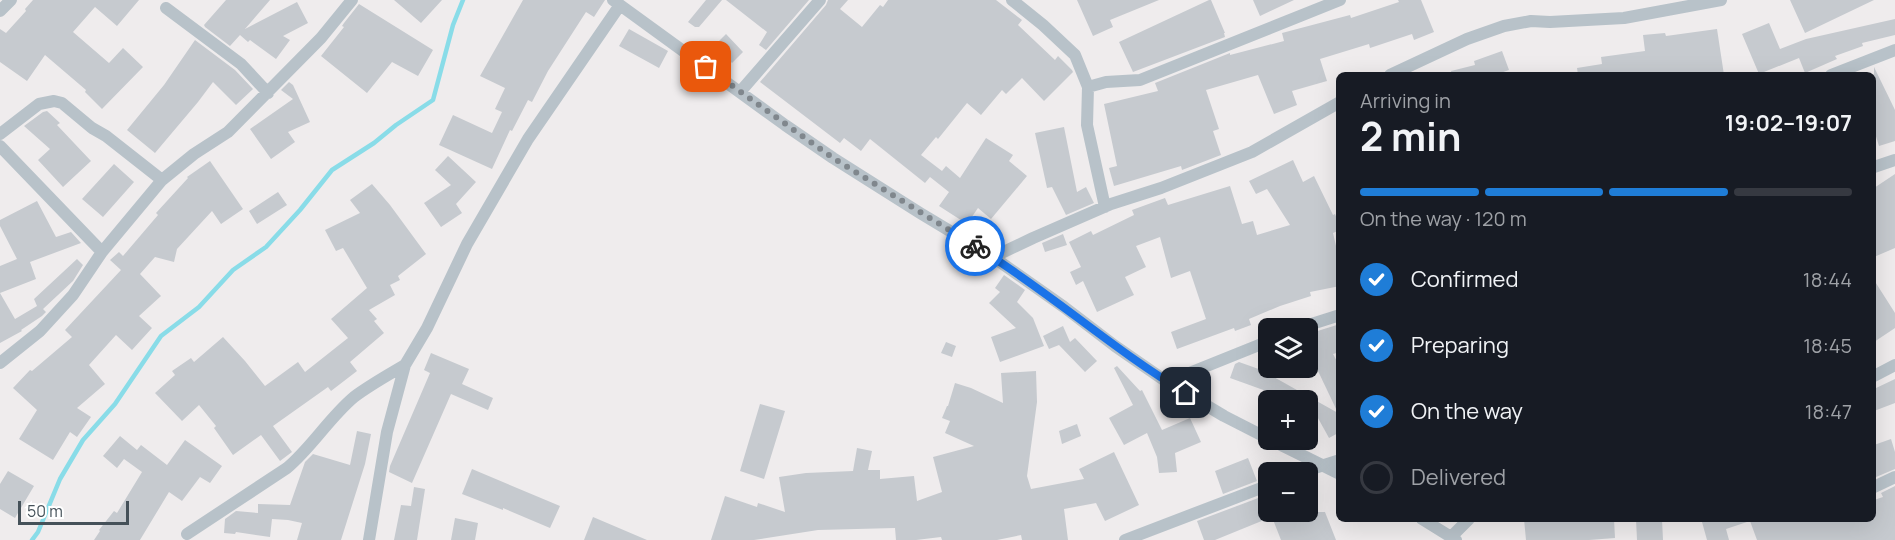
<!DOCTYPE html>
<meta charset="utf-8">
<style>
:root{--surface:#171b24;--page:#20242c;--text:#f1f3f6;--muted:#9ea1a6;--line:#363941;--accent:#1f7dd7}
body{margin:0;font-family:Manrope,sans-serif;background:var(--page);color:var(--text);height:100vh;display:flex;flex-direction:column;font-size:22px;white-space:nowrap}
*{box-sizing:border-box;margin:0}
p{font-size:20px;color:var(--muted)}
.icon{flex:none;width:33px;height:33px;fill:none;stroke:currentColor;stroke-width:2;stroke-linecap:round;stroke-linejoin:round}
.map{position:relative;flex:1;overflow:hidden}
.panel{position:absolute;left:1336px;top:72px;width:540px;height:450px;display:flex;flex-direction:column;background:var(--surface);border-radius:9px;box-shadow:0 6px 24px #0002}
.panel>*{flex:none}
.buttons{position:absolute;left:1258px;top:318px;display:grid;gap:12px}
.buttons a{display:grid;place-items:center;width:60px;height:60px;border-radius:9px;background:var(--surface);box-shadow:0 6px 24px #0002;font-size:30px}
.scale{position:absolute;left:18px;bottom:15px;width:111px;box-sizing:border-box;padding-left:6px;border:3px solid #455159;border-top:0;font-size:16px;line-height:21px;white-space:nowrap;color:#455159;-webkit-text-stroke:4px #fff;paint-order:stroke}
.pin{position:absolute;display:grid;place-items:center;width:51px;height:51px;color:#fff;margin:-26px;border-radius:12px;box-shadow:0 3px 9px #0006}
.courier{position:absolute;display:grid;place-items:center;width:60px;height:60px;margin:-30px;border:4px solid #1a73e8;border-radius:50%;background:#fff;color:#222;box-shadow:0 2px 8px #0007}
.summary em{font-style:normal;font-weight:700}
.summary div{display:flex;flex-direction:column-reverse}
.summary{display:flex;align-items:center;justify-content:space-between;height:102px;padding:0 24px}
h1{font-size:39px;font-weight:700;line-height:45px}
.bar{display:grid;grid-template-columns:repeat(4,1fr);gap:9px 6px;align-content:center;height:72px;padding:0 24px}
.bar i{height:8px;border-radius:4px;background:var(--line)}
.bar .selected{background:var(--accent)}
.bar p{grid-column:span 4}
ol{padding:0 24px;list-style:none}
li{display:flex;align-items:center;gap:18px;height:66px}
li p{margin-inline-start:auto}
li .icon{padding:6px;border-radius:50%;background:var(--accent);color:#fff;stroke-width:4}
li:last-child{color:var(--muted)}
li i{width:33px;height:33px;border:3px solid var(--line);border-radius:50%}
.map>svg:first-child{display:block}
.lines{fill:none;stroke-linecap:round;stroke-linejoin:round}
.stream{stroke:#89dce8;stroke-width:4.5}
.building{fill:#c6cacf}
.minor{stroke:#b8c2c9;stroke-width:12}
.done{stroke:#80878d;stroke-width:6;stroke-dasharray:0 10.8}
.route{stroke:#1a73e8;stroke-width:8}
</style>
<div class="map">
<svg width="1895" height="540" viewBox="0 0 1895 540">
<rect width="100%" height="100%" fill="#efeced"/>
<g class="lines">
<path class="stream" d="M32,540L38,532L60,479L83,440L115,404L161,336L199,307L233,270L266,247L300,210L332,170L374,143L396,125L433,100L453,25L463,0"/>
</g>
<path class="building" d="M33,0H139L117,26L95,7L73,32L109,63L123,48L143,67L102,109L85,92L86,90L45,55L27,81L0,62V29L6,33L26,11L25,9Z
M226,0H270L245,29L297,2L308,23L283,36L290,40L276,59L250,40L248,42L240,35L230,46L205,27L204,25Z
M394,0H442L421,23Z
M523,0H605L594,17L586,12L548,71L532,102L528,100L512,131L510,130L492,169L439,145L453,115L492,133L502,112L495,109L505,88L480,76Z
M706,0H722L699,27H695L688,22Z
M726,0H809L766,50L759,45L767,32Z
M828,0H848L840,9L862,27L880,5L883,7L888,0H996L1022,20L1018,25L1055,60L1058,56L1072,70L1073,72L1044,101L1022,78L1006,94L1002,90L981,115L967,103L938,139L936,137L921,155L942,171L946,166L960,178L986,138L1013,155L1009,161L1027,176L991,219L978,208L967,224L939,206L949,192L930,177L925,183L870,139L861,151L844,138L840,143L760,82L826,5Z
M1077,0H1159L1110,20L1113,27L1093,36Z
M1209,0H1211L1225,33H1224L1225,37L1133,72L1119,42Z
M1253,0H1294L1260,16Z
M1398,0H1421L1434,32L1414,40L1412,34L1370,48L1369,44L1320,59L1327,81L1292,91L1297,105L1274,114L1258,75L1206,90L1219,129L1213,131L1221,155L1182,170L1181,166L1114,186L1109,168L1117,166L1104,104L1158,91L1155,83L1230,53V55L1284,41L1282,33L1350,15L1351,18L1399,2Z
M1790,0H1874L1805,33Z
M359,4L433,50L418,76L392,62L367,93L321,56L344,27L342,26L344,23Z
M1895,19V35L1862,43L1863,46L1835,56L1837,59L1805,73L1799,58L1759,74L1742,34L1769,23L1780,49L1806,39Z
M629,29L668,51L659,68L619,46Z
M1717,29L1724,75H1578L1577,68L1602,64L1601,57L1645,51L1643,35L1665,33L1666,36Z
M726,34L743,52L732,63L715,45Z
M195,40L235,70L253,89L236,105L213,82L198,102L155,153L127,130L164,85Z
M1502,51L1509,70L1495,75H1452L1451,71L1475,65L1474,61Z
M1874,67L1895,110V141L1879,146L1874,130Z
M289,82L293,85L310,122L288,132L295,142L271,159L250,129L293,99L281,90Z
M47,111L60,123L57,125L91,161L63,187L38,160L50,149L24,126L43,112Z
M1064,127L1077,192L1086,187L1094,203L1066,215L1052,187L1047,188L1035,133Z
M448,156L476,182L456,204L462,213L441,227L424,203L451,185L435,170Z
M1293,160L1303,182L1314,176L1333,215L1335,214L1340,226V230L1333,233L1340,263V286L1310,292L1311,296L1280,306L1249,319L1251,325L1235,331L1234,328L1177,349L1171,332L1206,319L1190,271L1171,278L1160,237L1136,246L1146,267L1125,277L1134,295L1097,312L1083,281L1076,285L1070,272L1081,267L1069,242L1091,231L1093,235L1134,215L1132,210L1165,198L1168,205L1230,186L1242,224L1253,221L1257,235L1290,225L1267,189L1256,194L1249,181Z
M210,161L243,209L221,224L212,211L177,249L174,262L155,257L140,274L161,296L139,316L152,328L132,350L116,335L89,365L105,384L77,408L91,417L77,437L70,432L53,460L19,439L37,410L13,388L30,370L32,371L72,337L65,330L121,270L110,260L119,252L123,256L158,215L156,213L188,178L187,177Z
M114,164L134,182L103,217L82,199Z
M1895,174V248L1874,257V188Z
M372,184L390,205L426,254L398,276L400,280L390,285L395,295L369,310L377,319L374,321L384,333L350,362L357,371L331,391L328,387L273,426L292,452L280,461L261,435L233,455L214,428L216,426L199,405L182,421L155,393L175,375L172,371L191,358L194,362L223,337L245,361L265,386L298,362L305,372L348,338L331,319L367,288L343,248L336,251L325,230L360,213L350,200Z
M278,192L287,205L257,224L249,211Z
M37,201L56,237L71,232L81,243L30,262L36,279L0,293L15,319L37,306L34,299L77,259L83,265L73,281L43,309L46,312L42,316L21,330L22,331L0,343V266L17,259L0,226V220Z
M1063,234L1067,245L1045,252L1042,243Z
M1004,275L1025,290L1017,302L1033,318L1044,346L1000,362L991,337L1016,328L989,303L1000,292L995,288Z
M1874,280L1895,313V328L1874,342Z
M1340,324V352L1333,354L1340,367V432L1329,438L1308,400H1277L1267,395L1269,392L1230,378L1235,364L1239,362L1273,374L1272,376L1338,413L1318,371L1308,334Z
M1063,326L1070,342L1075,338L1097,361L1085,372L1059,345L1049,349L1043,336Z
M946,342L956,346L952,357L941,353Z
M431,353L469,369L462,384L493,398L488,410L451,394L412,483L389,472L390,466L430,373L424,370Z
M1117,366L1140,391L1142,390L1162,430L1190,418L1201,442L1175,453L1177,472L1159,473L1157,457L1147,433L1124,445L1109,418L1133,405L1114,368Z
M1036,371L1037,402L1027,476L1031,489L1084,479L1079,469L1114,452L1139,505L1105,521L1096,503L1064,509L1068,540H1022L1021,535L997,540H942L941,537L916,540H896L895,528L818,530L754,540H711L725,496L757,507L758,503L785,512L779,477L806,473L853,471L857,448L872,451L868,470H880V479L914,476L917,501L942,492L933,457L974,446L945,433L950,421L942,418L947,406H948L955,383L971,388L1003,403L1001,373Z
M1895,379V403L1874,411V389Z
M760,404L785,411L764,479L740,471Z
M1077,424L1081,436L1062,444L1059,431Z
M357,431L371,434L365,464L341,540H297L302,523L288,520L272,519L270,537L236,532L235,534L224,533L225,519L236,511L258,513V504L290,505L305,462L313,454L350,465Z
M120,436L137,450L141,445L167,465L185,440L222,466L210,483L200,477L182,501L169,492L140,540H94L100,531L99,530L114,511L117,513L142,472L124,459L117,468L103,456Z
M1891,439L1895,452V469L1876,477L1874,469V445Z
M1248,458L1257,481L1223,494L1215,471Z
M472,469L560,506L550,528L503,508V510L462,494Z
M8,471L34,486L15,518L0,509V484Z
M1895,486V540H1757L1750,521L1726,529L1729,540H1707L1702,522L1711,519H1874V500L1883,497L1881,493Z
M414,487L425,489L417,540H394L401,505L411,506Z
M1269,494V518L1215,540H1204L1197,521Z
M1270,512H1325L1336,540H1281Z
M593,517L647,540H584Z
M455,518L478,523L475,540H451Z
M1524,519H1614L1615,538L1589,540H1526Z
M1636,519H1662L1663,540H1637Z"/>
<g class="lines">
<path class="minor" d="M613,0L785,125L833,158L920,213L993,257L1064,307L1115,346L1167,382L1224,416L1269,439
M1012,0L1043,25L1075,55L1088,87L1087,125L1105,207
M166,8L241,64L268,93
M0,11L11,0
M1390,75L1467,39L1504,26L1531,21L1550,22L1624,18L1721,0
M1831,75L1895,50
M1088,87L1106,82L1140,80L1340,0
M740,92L820,0
M0,134L39,104L54,101L62,103L92,128L106,136L162,180
M0,146L102,252
M1874,167L1895,160
M993,257L1033,238L1111,204L1161,188L1252,152L1340,102
M1299,328L1340,315
M0,363L40,331L73,295L102,252L162,180L194,154L228,132L321,38L352,0
M1874,376L1895,365
M1167,382L1269,341
M1271,440L1340,474
M1302,472L1340,460
M1874,487L1895,477
M1422,519L1456,540
M187,534L287,468C312,447 329,418 354,397C370,385 388,375 405,365
M1451,537L1469,519
M369,540L387,432L405,365L427,328L467,244L528,139L620,5
M1125,540L1269,485"/>
</g>
<g class="lines">
<path class="done" d="M706,67L833,158L975,246"/>
<path class="route" d="M975,246C1049,291 1112,349 1186,393"/>
</g>
</svg>
<div class="buttons">
<a><svg class="icon" aria-label="layers" viewBox="0 0 24 24"><path d="M12 4l9 5-9 5-9-5zM3 14l9 5 9-5"/></svg></a>
<a>+</a>
<a>−</a>
</div>
<div class="scale">50 m</div>
<div class="pin" style="left:706px;top:67px;background:#ea580c"><svg class="icon" aria-label="bag" viewBox="0 0 24 24"><path d="M5 8h14l-1 12H6zM9 8a3 3 0 0 1 6 0"/></svg></div>
<div class="pin" style="left:1186px;top:393px;background:#1f2937"><svg class="icon" aria-label="home" viewBox="0 0 24 24"><path d="M3 11l9-7 9 7M6 9v11h12V9"/></svg></div>
<div class="courier" style="left:975px;top:246px"><svg class="icon" aria-label="bike" viewBox="0 0 24 24"><circle cx="6" cy="16" r="4"/><circle cx="18" cy="16" r="4"/><path d="M6 16l4-8h5l3 8M10 8l3 8H6M13 5h3"/></svg></div>
<section class="panel">
<div class="summary"><div><h1>2 min</h1><p>Arriving in</p></div><em>19:02–19:07</em></div>
<div class="bar"><i class="selected"></i><i class="selected"></i><i class="selected"></i><i></i><p>On the way · 120 m</p></div>
<ol>
<li><svg class="icon" aria-label="check" viewBox="0 0 24 24"><path d="M5 12l5 5 9-10"/></svg>Confirmed<p>18:44</p></li>
<li><svg class="icon" aria-label="check" viewBox="0 0 24 24"><path d="M5 12l5 5 9-10"/></svg>Preparing<p>18:45</p></li>
<li><svg class="icon" aria-label="check" viewBox="0 0 24 24"><path d="M5 12l5 5 9-10"/></svg>On the way<p>18:47</p></li>
<li><i></i>Delivered</li>
</ol>
</section>
</div>
